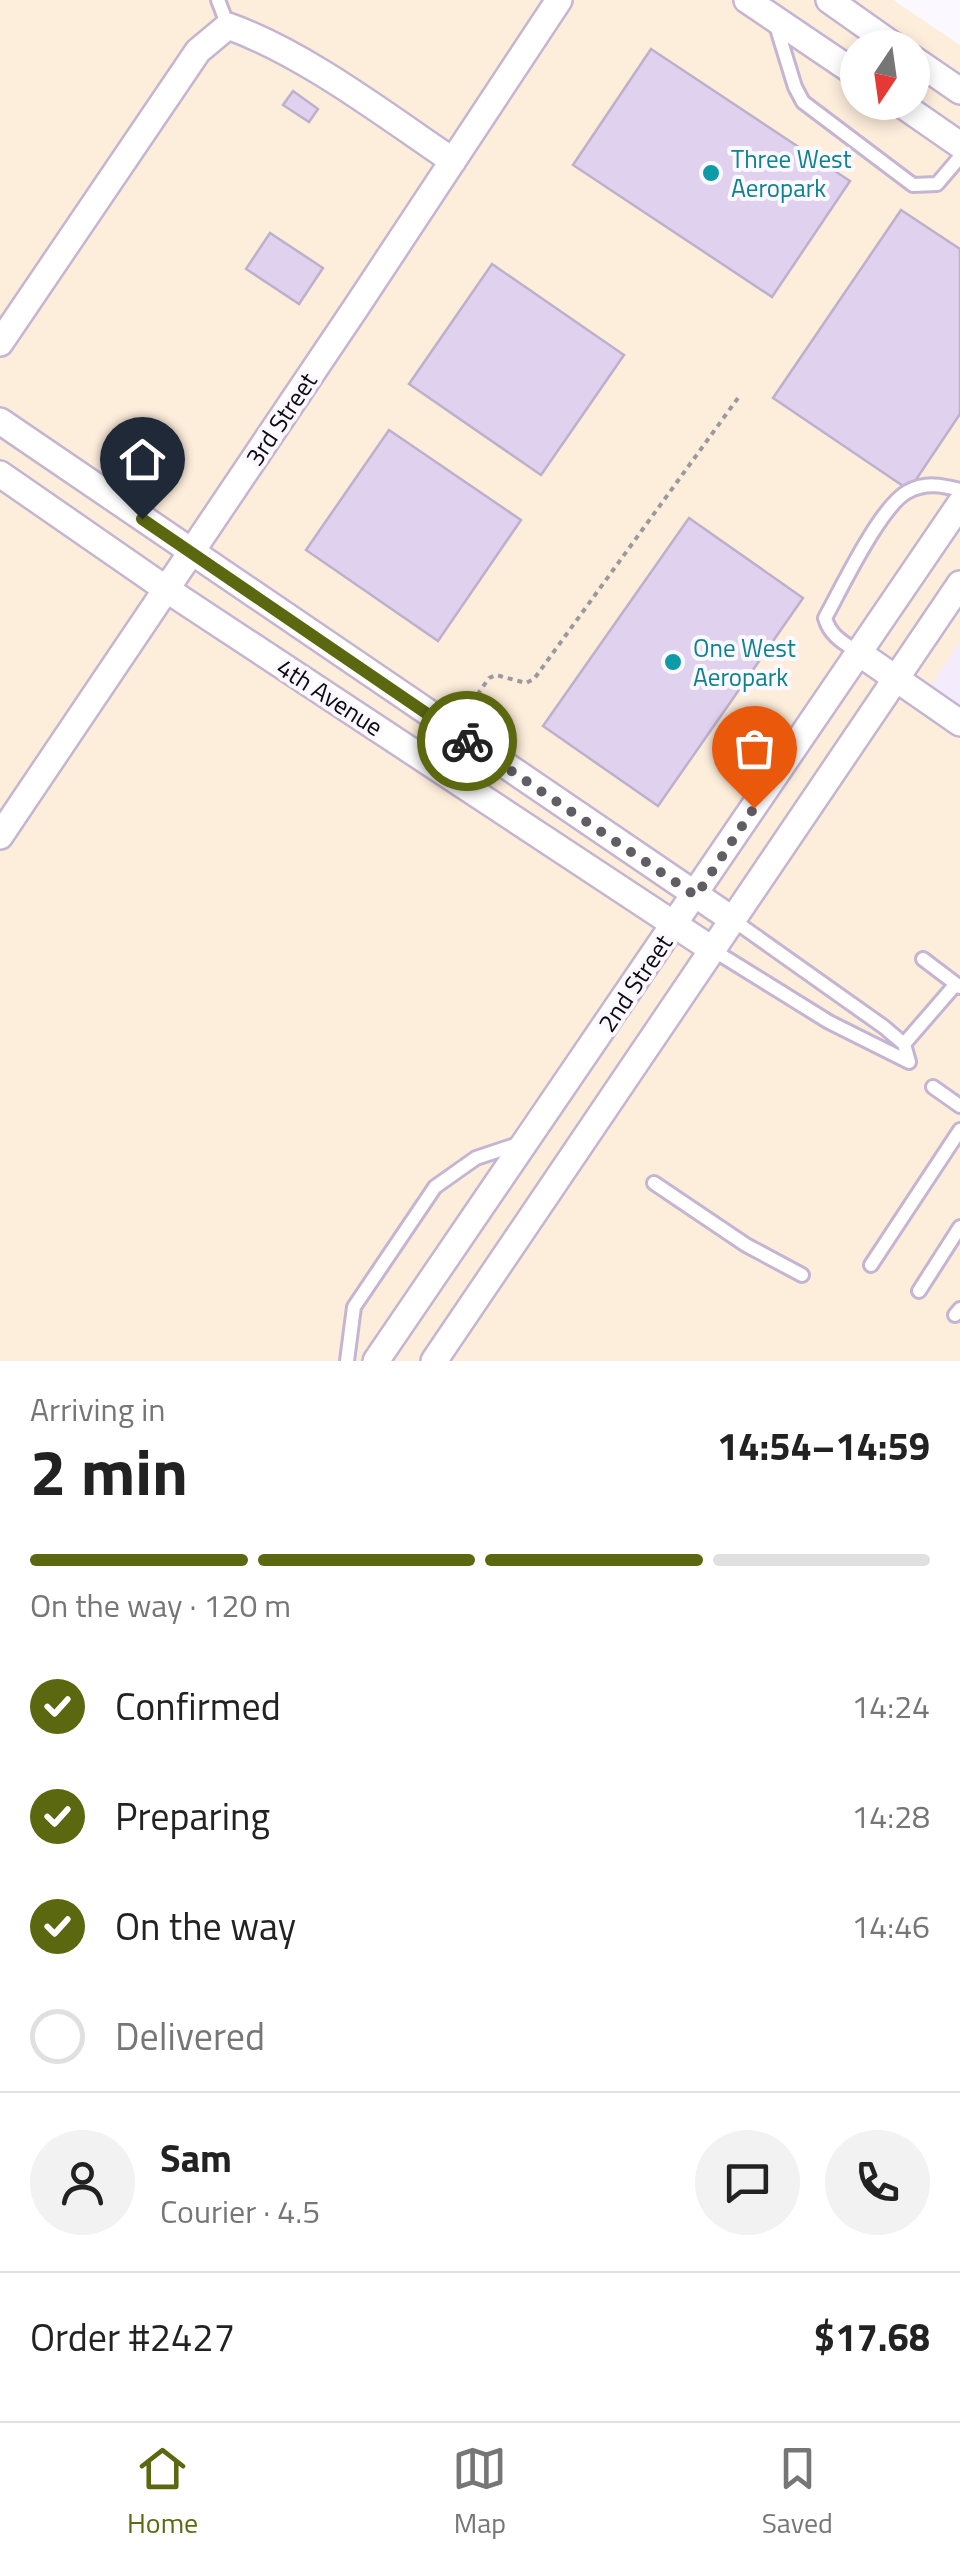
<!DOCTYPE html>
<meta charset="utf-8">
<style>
:root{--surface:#fff;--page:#f2f2f2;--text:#222;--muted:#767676;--line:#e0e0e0;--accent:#5b680f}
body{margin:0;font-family:"Titillium Web",sans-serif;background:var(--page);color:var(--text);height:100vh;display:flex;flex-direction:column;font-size:38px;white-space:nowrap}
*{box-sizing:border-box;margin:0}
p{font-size:32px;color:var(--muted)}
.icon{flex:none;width:55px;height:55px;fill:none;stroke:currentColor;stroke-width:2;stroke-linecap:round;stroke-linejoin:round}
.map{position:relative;height:1361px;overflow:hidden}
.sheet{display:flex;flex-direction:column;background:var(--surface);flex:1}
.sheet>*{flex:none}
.needle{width:65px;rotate:193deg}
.fabs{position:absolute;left:840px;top:30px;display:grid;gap:20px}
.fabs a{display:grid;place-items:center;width:90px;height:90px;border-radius:50%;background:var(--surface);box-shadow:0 5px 15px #0003;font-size:50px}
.pin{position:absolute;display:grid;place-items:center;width:85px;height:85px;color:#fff;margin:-102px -42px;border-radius:50% 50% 50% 0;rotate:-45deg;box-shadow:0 0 10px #0007}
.pin .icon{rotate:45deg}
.courier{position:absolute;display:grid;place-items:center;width:100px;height:100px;margin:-50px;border:8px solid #5b680f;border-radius:50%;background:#fff;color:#222;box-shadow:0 2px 12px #0007}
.summary em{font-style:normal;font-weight:700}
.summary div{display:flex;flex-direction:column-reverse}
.summary{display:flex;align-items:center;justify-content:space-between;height:170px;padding:0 30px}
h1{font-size:65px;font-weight:700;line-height:75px}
.bar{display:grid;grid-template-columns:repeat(4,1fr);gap:15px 10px;align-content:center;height:120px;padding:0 30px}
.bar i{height:12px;border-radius:8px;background:var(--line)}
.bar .current{background:var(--accent)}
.bar p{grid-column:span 4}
.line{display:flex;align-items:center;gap:25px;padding:0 30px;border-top:2px solid var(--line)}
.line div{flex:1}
.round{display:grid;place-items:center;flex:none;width:105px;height:105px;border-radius:52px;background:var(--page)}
ol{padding:0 30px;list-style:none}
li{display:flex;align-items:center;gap:30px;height:110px}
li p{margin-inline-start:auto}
li .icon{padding:10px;border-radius:50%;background:var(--accent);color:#fff;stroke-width:4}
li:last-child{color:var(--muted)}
li i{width:55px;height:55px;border:5px solid var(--line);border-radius:50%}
.tabs{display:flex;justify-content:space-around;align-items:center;height:140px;border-top:2px solid var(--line);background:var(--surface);font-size:28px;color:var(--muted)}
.tabs a{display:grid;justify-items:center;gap:5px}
.tabs .current{color:var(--accent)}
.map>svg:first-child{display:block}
.commercial{fill:#fdeddb;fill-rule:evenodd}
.medical{fill:#f4ecfd}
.building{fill:#e0d1ef;stroke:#beb0cc;stroke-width:2.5}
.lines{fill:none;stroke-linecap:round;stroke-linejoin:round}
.service-casing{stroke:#c4b5d2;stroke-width:18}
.minor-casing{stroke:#c4b5d2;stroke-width:30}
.path{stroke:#9c98a0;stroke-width:4;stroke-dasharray:5 5;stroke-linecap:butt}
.service{stroke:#fff;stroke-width:12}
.minor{stroke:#fff;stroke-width:25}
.done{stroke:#615d65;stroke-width:10;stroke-dasharray:0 18}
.route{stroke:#5b680f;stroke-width:12}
.culture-dot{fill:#0f9aa8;stroke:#fbf8ff;stroke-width:4}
.labels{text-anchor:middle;stroke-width:8;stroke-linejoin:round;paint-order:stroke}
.culture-label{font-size:25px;fill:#0d838f;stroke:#fbf8ff;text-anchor:start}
.street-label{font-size:25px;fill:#0e0912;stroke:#fbf8ff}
</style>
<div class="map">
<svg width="960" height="1361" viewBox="0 0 960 1361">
<rect width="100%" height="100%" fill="#fbf8ff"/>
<path class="commercial" d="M0,0H893L960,45V1361H0ZM858,48H912V102H858Z"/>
<path class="medical" d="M960,641V715L927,692Z"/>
<path class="building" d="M651,49L850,181L772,297L573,165Z
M293,91L318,109L309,122L283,105Z
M901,210L960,249V414L909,490L773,398Z
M270,233L323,268L299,304L246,269Z
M492,264L624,355L541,475L409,384Z
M389,430L521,520L438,641L306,550Z
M689,518L803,598L658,806L543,726Z"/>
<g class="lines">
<g class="service-casing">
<path id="service" d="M218,0L228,26
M775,22L795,87L803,102L913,185L937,184L960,157
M859,653C844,643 830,636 825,618C841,589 880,507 907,492C925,482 942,485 960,490
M733,920L884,1027L904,1044L909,1062
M713,950L829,1022L909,1062
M923,959L960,987
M904,1044L956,984
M933,1087L960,1106
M654,1183L746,1245L802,1275
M871,1265L960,1130
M919,1291L960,1227
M955,1315L960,1309
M347,1361L354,1307L435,1187L476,1158L521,1143"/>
</g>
<g class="minor-casing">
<path id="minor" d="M747,0L858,75
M829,0L897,48
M912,58L960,91
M898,102L960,145
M0,343L198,51L228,26C304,53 385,115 453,161
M0,421L733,920
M0,474L166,589L713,950
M859,653L960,723
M0,836L357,306L559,0
M376,1361L960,504
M434,1361L960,584"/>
</g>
<path class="path" d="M466,711L489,678L496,675L526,683L534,679L738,398"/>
<use href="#service" class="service"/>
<use href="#minor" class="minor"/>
</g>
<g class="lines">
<path class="done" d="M467,741L696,896L754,808"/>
<path class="route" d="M142,519L467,741"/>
</g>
<g class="culture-dot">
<circle cx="711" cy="173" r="10"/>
<circle cx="673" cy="662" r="10"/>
</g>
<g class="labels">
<g class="culture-label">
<text x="731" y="168">Three West<tspan x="731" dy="29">Aeropark</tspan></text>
<text x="693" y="657">One West<tspan x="693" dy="29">Aeropark</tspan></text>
</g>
<g class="street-label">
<text transform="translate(281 419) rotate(-56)" y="9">3rd Street</text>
<text transform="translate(330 697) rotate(33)" y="9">4th Avenue</text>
<text transform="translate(635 983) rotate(-56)" y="9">2nd Street</text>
</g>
</g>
</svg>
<div class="fabs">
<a><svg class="needle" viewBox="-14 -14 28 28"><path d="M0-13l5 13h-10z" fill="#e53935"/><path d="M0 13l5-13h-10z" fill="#767676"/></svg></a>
</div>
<div class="pin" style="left:754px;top:808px;background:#ea580c"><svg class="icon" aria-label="bag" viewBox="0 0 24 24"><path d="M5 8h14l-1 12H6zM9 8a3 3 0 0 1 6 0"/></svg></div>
<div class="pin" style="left:142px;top:519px;background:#1f2937"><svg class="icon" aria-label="home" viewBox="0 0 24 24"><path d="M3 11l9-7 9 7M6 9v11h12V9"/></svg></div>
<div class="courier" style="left:467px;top:741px"><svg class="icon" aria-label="bike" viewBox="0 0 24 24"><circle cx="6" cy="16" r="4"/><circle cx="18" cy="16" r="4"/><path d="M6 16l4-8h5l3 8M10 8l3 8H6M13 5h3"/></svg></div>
</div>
<section class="sheet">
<div class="summary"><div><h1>2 min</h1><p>Arriving in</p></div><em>14:54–14:59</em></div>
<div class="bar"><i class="current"></i><i class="current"></i><i class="current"></i><i></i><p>On the way · 120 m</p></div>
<ol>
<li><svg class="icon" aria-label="check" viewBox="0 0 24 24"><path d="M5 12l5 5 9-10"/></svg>Confirmed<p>14:24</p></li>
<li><svg class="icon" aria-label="check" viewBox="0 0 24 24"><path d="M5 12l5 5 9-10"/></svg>Preparing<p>14:28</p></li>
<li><svg class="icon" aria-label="check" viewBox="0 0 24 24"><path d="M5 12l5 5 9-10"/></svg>On the way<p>14:46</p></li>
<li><i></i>Delivered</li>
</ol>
<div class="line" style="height:180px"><a class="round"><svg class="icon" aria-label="person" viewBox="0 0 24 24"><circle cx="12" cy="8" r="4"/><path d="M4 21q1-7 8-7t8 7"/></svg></a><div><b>Sam</b><p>Courier · 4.5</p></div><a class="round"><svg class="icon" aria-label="chat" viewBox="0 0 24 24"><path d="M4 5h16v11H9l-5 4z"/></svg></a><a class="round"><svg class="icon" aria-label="phone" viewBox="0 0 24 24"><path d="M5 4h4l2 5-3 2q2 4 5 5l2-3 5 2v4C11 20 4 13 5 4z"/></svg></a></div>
<div class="line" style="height:130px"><div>Order #2427</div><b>$17.68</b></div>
</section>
<nav class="tabs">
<a class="current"><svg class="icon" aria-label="home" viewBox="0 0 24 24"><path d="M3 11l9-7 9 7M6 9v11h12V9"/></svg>Home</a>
<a><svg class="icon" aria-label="map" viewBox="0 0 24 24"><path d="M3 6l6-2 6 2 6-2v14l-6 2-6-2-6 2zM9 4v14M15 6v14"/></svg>Map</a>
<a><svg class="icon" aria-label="saved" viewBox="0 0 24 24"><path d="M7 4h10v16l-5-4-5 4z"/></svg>Saved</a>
</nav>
